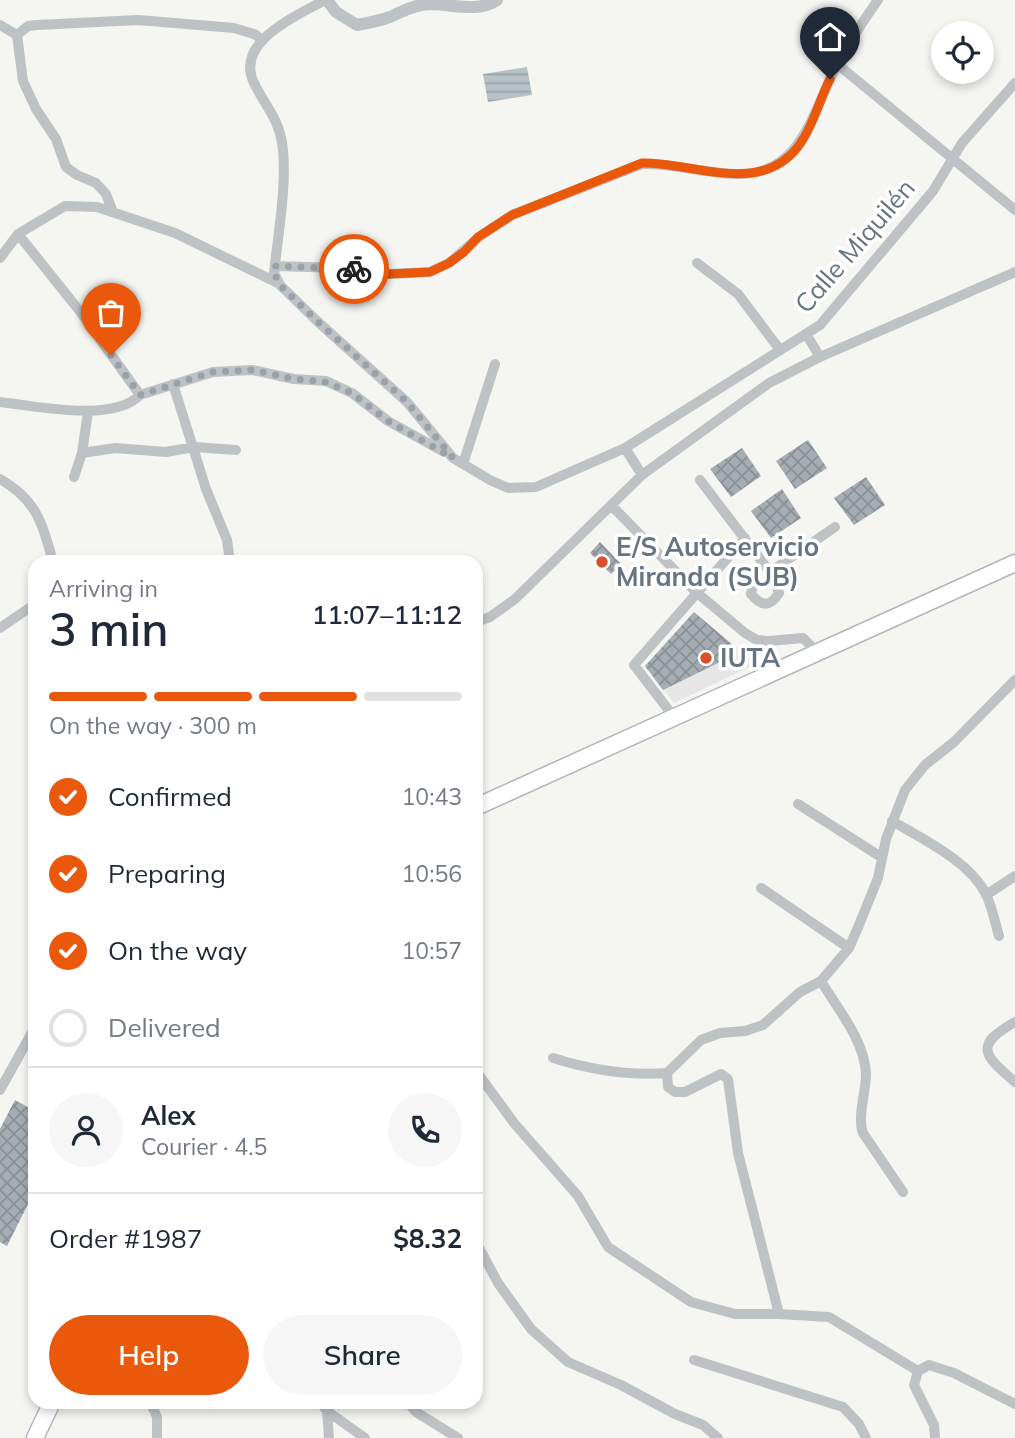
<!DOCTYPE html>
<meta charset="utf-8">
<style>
:root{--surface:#fff;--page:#f6f6f7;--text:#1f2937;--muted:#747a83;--line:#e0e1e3;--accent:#ea580c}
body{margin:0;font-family:Mulish,sans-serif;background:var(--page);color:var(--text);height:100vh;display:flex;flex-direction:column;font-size:26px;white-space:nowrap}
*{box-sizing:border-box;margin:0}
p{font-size:23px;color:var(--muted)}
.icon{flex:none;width:38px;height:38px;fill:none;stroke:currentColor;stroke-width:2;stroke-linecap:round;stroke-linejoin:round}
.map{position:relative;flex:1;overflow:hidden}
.details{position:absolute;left:28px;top:555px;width:455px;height:854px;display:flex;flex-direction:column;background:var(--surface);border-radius:21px;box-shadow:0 4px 10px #0003}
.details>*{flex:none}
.tools{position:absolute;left:931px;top:21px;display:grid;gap:14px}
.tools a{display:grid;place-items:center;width:63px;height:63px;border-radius:50%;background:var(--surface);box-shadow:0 4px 10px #0003;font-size:35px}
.pin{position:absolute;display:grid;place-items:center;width:60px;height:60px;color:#fff;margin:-72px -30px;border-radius:50% 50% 50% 0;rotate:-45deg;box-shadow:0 0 7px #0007}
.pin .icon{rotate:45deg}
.courier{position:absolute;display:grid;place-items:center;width:70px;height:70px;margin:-35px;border:5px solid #ea580c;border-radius:50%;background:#fff;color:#222;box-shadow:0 2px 9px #0007}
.head em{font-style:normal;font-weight:600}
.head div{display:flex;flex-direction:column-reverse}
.head{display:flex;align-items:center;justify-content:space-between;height:119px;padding:0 21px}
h1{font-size:46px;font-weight:600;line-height:52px}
.bar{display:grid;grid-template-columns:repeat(4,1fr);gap:10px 7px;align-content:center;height:84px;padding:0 21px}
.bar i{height:9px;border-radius:5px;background:var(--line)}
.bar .on{background:var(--accent)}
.bar p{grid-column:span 4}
.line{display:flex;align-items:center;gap:18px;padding:0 21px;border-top:2px solid var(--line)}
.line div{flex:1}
.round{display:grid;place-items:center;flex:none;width:74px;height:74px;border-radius:37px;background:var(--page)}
ol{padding:0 21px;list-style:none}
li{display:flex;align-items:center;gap:21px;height:77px}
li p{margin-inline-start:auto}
li .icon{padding:7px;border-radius:50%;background:var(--accent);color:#fff;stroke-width:4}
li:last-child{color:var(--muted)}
li i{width:38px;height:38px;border:4px solid var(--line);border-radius:50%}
.action{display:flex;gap:14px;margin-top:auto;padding:14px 21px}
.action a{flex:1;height:80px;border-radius:42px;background:var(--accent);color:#fff;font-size:28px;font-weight:600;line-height:80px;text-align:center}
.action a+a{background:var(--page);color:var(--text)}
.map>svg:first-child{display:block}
.built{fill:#e5e6e5}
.water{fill:url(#water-rules)}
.building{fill:url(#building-cross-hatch)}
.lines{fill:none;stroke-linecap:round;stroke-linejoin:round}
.primary-casing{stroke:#b2b6b9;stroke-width:19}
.minor{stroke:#bec2c5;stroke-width:10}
.tertiary{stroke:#bec2c5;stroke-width:12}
.primary{stroke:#fff;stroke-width:16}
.done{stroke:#98a2a8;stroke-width:7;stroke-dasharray:0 12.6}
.route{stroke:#ea580c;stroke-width:9}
.poi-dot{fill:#d8512f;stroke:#fff;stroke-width:2.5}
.labels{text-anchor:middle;stroke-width:7;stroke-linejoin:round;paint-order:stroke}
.street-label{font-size:26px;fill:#667581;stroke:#fff}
.poi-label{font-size:26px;font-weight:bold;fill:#667581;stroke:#fff;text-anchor:start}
</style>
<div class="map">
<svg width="1015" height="1438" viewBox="0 0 1015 1438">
<defs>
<pattern id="water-rules" width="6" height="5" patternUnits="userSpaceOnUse" patternTransform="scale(1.75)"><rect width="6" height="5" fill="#b7c2c6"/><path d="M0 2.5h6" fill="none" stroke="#99a2a6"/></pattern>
<pattern id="building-cross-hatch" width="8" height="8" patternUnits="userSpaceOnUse" patternTransform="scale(1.75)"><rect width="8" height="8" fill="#a5adb2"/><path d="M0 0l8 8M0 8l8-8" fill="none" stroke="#8a9196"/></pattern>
</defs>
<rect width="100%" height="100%" fill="#f5f5f1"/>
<path class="built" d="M694,612L734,646L751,654H759L760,662L674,703L645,666Z"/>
<path class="water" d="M527,67L532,95L488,102L483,74Z"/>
<path class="building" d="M808,440L827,468L795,489L776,461Z
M742,448L761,476L731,497L710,469Z
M866,477L885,505L854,525L834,498Z
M782,489L801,518L771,538L751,511Z
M600,542L621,564L611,574L590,553Z
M694,612L734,646L722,661L663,690L645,666Z
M15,1100L35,1111V1190L7,1246L0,1242V1129Z"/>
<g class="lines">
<g class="primary-casing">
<path id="primary" d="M476,807L1015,563
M35,1438L52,1402"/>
</g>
<path class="minor" d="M325,0C296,16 232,43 255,85C265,105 279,120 282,143C288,179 278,235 274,273L280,285L317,321L407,402L453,458L490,480L508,488L536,487L625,448L820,325L933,191L962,143L1015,83
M0,25L17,35L23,81L36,109L56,139L66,167L77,175L96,183L106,194L113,212
M17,35L28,26L37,25L138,20L234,28L254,34L263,40
M837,64L1015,210
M18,234L82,314L140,395
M0,258L18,234L65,206L97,207L175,233L280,284
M697,263L738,294L780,350
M275,266L340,268L389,274L430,272L449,263L479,237L512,215L642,164C676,163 709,175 743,174C804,172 814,106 838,63C850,41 864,20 878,0
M806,334L820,357
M173,384L206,489L227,540L230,562
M0,402C36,406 113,423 140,395L213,372L252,370L294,379L326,381L352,393L388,421L444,452
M625,448L642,475
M82,453L115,448L166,452L194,447L236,450
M463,464L495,364
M74,477L82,453L88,412
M0,479C37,500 42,523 53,562
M700,480L770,572L779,593C770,608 761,606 751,594L753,583
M611,505L696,592L745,633L757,640L769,641L803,638L818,653
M770,572L835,527
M476,622L490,617L515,599L642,475L769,383L820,357L1015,272
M0,628L35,604
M674,717L634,665L745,538
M798,804L881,857
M892,821C923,839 969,861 986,894C992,907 995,922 999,936
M761,888L849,948
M986,895L1015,876
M821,981C837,1008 865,1041 866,1074C866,1092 857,1117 863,1133L903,1192
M1015,1022C972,1046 985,1056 1015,1082
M553,1058C591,1070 627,1076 667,1073L701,1040L720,1033L745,1031L763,1025L800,992L821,981L849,948L859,925L878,878L886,839L905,790L925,765L954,742L1015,680
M476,1071L514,1123L578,1196L608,1247L691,1302L735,1314H779L829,1317L918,1371
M667,1073L668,1087L675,1092H685L721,1074L728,1079L738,1153L779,1314
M0,1090L35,1027
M476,1242L498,1283L531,1329L568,1362L621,1385L675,1414L703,1425L718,1438
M694,1360L843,1407L859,1424L866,1438
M150,1402L157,1417V1438
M320,1402L327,1411L329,1438
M407,1402L416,1412L458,1438
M327,1411L365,1438
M935,1438L934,1425L914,1385L918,1371L929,1365L954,1373L1015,1404"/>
<path class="tertiary" d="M327,0L336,12L357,25C368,23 379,21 390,17C400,12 410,7 421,5C446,1 475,15 497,0"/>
<use href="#primary" class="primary"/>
</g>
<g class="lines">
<path class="done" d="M111,355L140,395L213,372L253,370L294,379L326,382L352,393L388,421L453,458L407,402L317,321L280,285L274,273L275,266L354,269"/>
<path class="route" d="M354,269L389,274L430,272L449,263L464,252L478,237L512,215L642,163C692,162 759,196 797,148C812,129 819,101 830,79"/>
</g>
<g class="poi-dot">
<circle cx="602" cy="562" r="7"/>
<circle cx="706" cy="658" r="7"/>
</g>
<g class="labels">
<g class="street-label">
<text transform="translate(855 246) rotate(-49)" y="9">Calle Miquilén</text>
</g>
<g class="poi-label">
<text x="616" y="556">E/S Autoservicio<tspan x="616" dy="30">Miranda (SUB)</tspan></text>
<text x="720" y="667">IUTA</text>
</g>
</g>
</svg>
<div class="tools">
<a><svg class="icon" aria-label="locate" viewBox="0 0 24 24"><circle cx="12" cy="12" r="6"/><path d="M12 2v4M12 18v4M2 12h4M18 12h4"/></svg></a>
</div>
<div class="pin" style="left:111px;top:355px;background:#ea580c"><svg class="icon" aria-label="bag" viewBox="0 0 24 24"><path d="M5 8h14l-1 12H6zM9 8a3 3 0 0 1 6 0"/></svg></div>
<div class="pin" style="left:830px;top:79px;background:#1f2937"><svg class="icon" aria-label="home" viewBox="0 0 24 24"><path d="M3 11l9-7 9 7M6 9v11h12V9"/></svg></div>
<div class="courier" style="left:354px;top:269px"><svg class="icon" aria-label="bike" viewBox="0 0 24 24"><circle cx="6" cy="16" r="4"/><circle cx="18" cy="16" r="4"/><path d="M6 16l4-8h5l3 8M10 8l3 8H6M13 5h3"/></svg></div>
<section class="details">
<div class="head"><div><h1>3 min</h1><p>Arriving in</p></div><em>11:07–11:12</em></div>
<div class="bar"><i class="on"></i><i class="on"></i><i class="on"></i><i></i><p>On the way · 300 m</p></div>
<ol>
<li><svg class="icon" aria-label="check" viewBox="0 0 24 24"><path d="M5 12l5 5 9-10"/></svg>Confirmed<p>10:43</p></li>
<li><svg class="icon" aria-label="check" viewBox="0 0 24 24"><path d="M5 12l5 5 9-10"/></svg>Preparing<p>10:56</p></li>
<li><svg class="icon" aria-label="check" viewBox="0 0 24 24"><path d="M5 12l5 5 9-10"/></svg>On the way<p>10:57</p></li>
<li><i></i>Delivered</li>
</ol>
<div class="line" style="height:126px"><a class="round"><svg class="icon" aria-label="person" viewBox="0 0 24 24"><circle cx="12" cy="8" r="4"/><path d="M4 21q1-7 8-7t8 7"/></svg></a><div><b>Alex</b><p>Courier · 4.5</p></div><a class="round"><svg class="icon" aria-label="phone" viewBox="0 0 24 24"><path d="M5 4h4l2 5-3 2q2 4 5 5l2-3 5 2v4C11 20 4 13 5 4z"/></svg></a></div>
<div class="line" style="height:91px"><div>Order #1987</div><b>$8.32</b></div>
<div class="action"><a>Help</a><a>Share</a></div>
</section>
</div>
